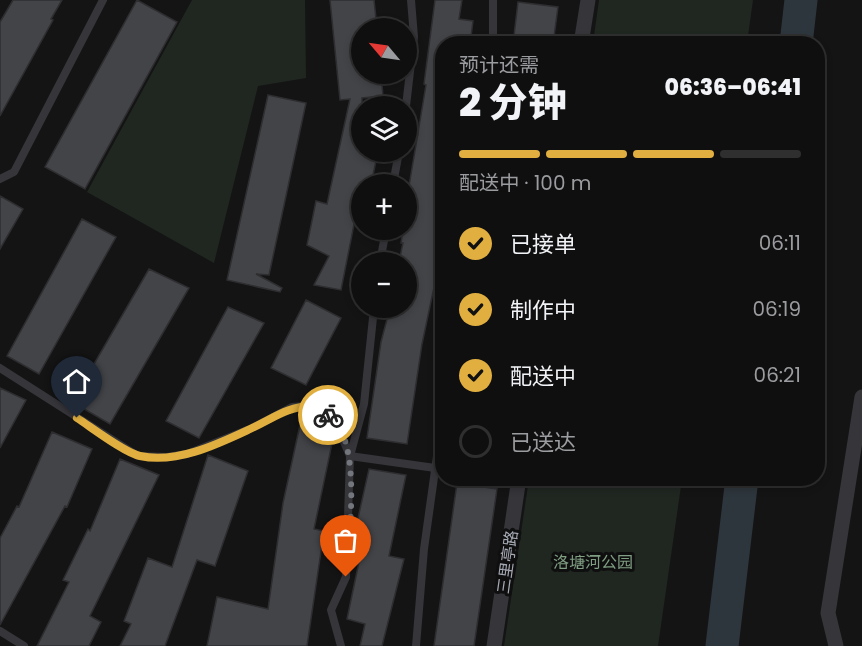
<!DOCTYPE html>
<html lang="zh">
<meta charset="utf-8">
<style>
:root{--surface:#0f0f10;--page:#1d1d1e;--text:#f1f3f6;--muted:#9b9c9f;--line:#2f2f30;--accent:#e1af3f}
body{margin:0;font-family:Poppins,"Noto Sans SC",sans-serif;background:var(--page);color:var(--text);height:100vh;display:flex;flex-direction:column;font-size:22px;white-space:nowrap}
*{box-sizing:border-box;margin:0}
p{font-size:20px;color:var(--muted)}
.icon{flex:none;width:33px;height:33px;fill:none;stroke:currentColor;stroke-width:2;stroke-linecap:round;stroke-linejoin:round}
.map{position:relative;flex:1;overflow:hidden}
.panel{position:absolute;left:435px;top:36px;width:390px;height:450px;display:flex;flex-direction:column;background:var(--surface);border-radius:24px;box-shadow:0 3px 9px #0003,0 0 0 2px var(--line)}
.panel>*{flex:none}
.needle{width:39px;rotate:299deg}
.controls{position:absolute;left:351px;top:18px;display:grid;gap:12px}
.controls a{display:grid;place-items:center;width:66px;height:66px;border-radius:50%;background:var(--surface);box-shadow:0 3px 9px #0003,0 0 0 2px var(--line);font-size:30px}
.pin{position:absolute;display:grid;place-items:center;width:51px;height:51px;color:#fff;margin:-62px -26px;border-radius:50% 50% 50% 0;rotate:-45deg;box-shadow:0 0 6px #0007}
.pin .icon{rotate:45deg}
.courier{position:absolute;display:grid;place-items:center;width:60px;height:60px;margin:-30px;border:4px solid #e1af3f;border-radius:50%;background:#fff;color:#222;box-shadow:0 2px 8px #0007}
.head em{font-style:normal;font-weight:800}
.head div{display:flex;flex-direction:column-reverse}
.head{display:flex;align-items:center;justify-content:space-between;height:102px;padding:0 24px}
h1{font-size:39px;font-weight:800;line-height:45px}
.bar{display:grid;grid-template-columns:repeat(4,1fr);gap:9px 6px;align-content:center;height:72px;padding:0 24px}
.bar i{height:8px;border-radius:4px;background:var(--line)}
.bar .selected{background:var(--accent)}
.bar p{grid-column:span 4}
ol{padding:0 24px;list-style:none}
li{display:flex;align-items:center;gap:18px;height:66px}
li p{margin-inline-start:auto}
li .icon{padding:6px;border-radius:50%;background:var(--accent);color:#111;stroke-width:4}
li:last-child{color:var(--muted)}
li i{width:33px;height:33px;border:3px solid var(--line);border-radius:50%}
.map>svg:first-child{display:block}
.green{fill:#202721}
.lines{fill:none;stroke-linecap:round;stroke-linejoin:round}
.river{stroke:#2e363d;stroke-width:33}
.building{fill:#434448;stroke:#2e2e31;stroke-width:1.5}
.lane{stroke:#35353a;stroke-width:8}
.street{stroke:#35353a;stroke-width:15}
.done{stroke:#73767c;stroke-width:6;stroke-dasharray:0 10.8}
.route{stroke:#e1af3f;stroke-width:8}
.labels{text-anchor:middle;stroke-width:6;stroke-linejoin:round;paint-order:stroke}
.street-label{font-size:16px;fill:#a6aab4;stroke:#0f0f10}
.park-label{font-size:16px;fill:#7f9e82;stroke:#0f0f10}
</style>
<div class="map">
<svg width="862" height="646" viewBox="0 0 862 646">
<rect width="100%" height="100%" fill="#141415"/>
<path class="green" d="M192,0H305L306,78L258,86L214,263L87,192Z
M599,0H753L747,43H593Z
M529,479H682L658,646H504Z"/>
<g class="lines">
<path class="river" d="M796,44L801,0
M722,646L742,478"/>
</g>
<path class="building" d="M13,0H62L51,19L53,20L0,116V22Z
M137,0L177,22L85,189L45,167Z
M330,0H374L377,28H362V74H381L383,96L362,98V152H378L371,184H362L341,290L314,285L329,256L307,245L316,201L327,204L350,99L340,100Z
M435,0H462L459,19L473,21L470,44H442V215L434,264H439L422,344L407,444L367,438L381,342L390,308H406V262H399L403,243H401L403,230H406V204L426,85L424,84Z
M518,2L558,7L553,44H513Z
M268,95L306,103L269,275L256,274L282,288L280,292L227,280Z
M0,196L23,209L0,249Z
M82,219L116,237L39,374L7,356Z
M149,269L189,288L110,424L72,402Z
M306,300L341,318L306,385L271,368Z
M228,307L264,323L199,438L166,421Z
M0,388L26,400L0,448Z
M300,425L333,432L334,434L314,529L324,531L307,646H207L217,597L268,609L283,503Z
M52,432L92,449L67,507L65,506L0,625V538L17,506L19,507Z
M208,455L248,471L215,566L197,560L165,646H120L131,624L124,621L148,558L172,567Z
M120,459L159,475L90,616L101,622L89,646H37L69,582L63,580L88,529L90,531Z
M369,469L406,475L389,556L404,559L382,646H360L365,624L347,619L364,538L354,536Z
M457,483L497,489L474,646H434Z"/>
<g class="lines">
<path class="lane" d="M493,0V44
M406,106L414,37L411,0
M0,179L14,172L103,0
M393,184L399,152
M380,262L386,230
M0,368L138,456L167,457L187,454L250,429L292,407L314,405L334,419L350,456L435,468
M0,631L24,646
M341,646L331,610L346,577L350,456L364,404L374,308
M416,646L424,549L442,420"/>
<path class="street" d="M581,44L588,0
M494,646L519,478
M836,646L828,613L862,397"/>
</g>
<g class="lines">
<path class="done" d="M328,415C364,439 348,539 346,577"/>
<path class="route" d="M77,418C91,427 125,453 140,456C177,464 218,444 250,429C276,417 284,408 314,405L328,415"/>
</g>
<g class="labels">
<g class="street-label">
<text transform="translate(507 562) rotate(-82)" y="6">三里亭路</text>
</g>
<g class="park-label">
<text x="593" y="568">洛塘河公园</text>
</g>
</g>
</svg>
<div class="controls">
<a><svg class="needle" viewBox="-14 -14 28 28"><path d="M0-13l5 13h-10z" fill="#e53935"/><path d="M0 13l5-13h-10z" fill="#9b9c9f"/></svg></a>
<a><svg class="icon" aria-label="layers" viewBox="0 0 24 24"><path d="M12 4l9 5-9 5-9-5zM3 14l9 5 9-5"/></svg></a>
<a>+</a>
<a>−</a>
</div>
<div class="pin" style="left:346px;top:577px;background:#ea580c"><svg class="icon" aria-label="bag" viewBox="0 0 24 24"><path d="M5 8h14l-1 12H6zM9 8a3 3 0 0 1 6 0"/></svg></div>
<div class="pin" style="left:77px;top:418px;background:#1f2937"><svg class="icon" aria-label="home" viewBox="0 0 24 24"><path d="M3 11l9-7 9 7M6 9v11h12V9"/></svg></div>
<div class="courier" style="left:328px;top:415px"><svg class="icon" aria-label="bike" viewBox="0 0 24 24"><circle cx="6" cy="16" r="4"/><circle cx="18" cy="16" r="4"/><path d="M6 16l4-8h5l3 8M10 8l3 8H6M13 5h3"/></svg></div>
<section class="panel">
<div class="head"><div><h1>2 分钟</h1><p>预计还需</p></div><em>06:36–06:41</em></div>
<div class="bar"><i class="selected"></i><i class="selected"></i><i class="selected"></i><i></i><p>配送中 · 100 m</p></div>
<ol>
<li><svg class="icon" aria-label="check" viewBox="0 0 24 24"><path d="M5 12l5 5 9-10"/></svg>已接单<p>06:11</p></li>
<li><svg class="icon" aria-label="check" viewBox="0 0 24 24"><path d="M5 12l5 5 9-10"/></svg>制作中<p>06:19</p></li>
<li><svg class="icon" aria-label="check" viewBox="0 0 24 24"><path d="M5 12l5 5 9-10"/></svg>配送中<p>06:21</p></li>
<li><i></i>已送达</li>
</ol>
</section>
</div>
